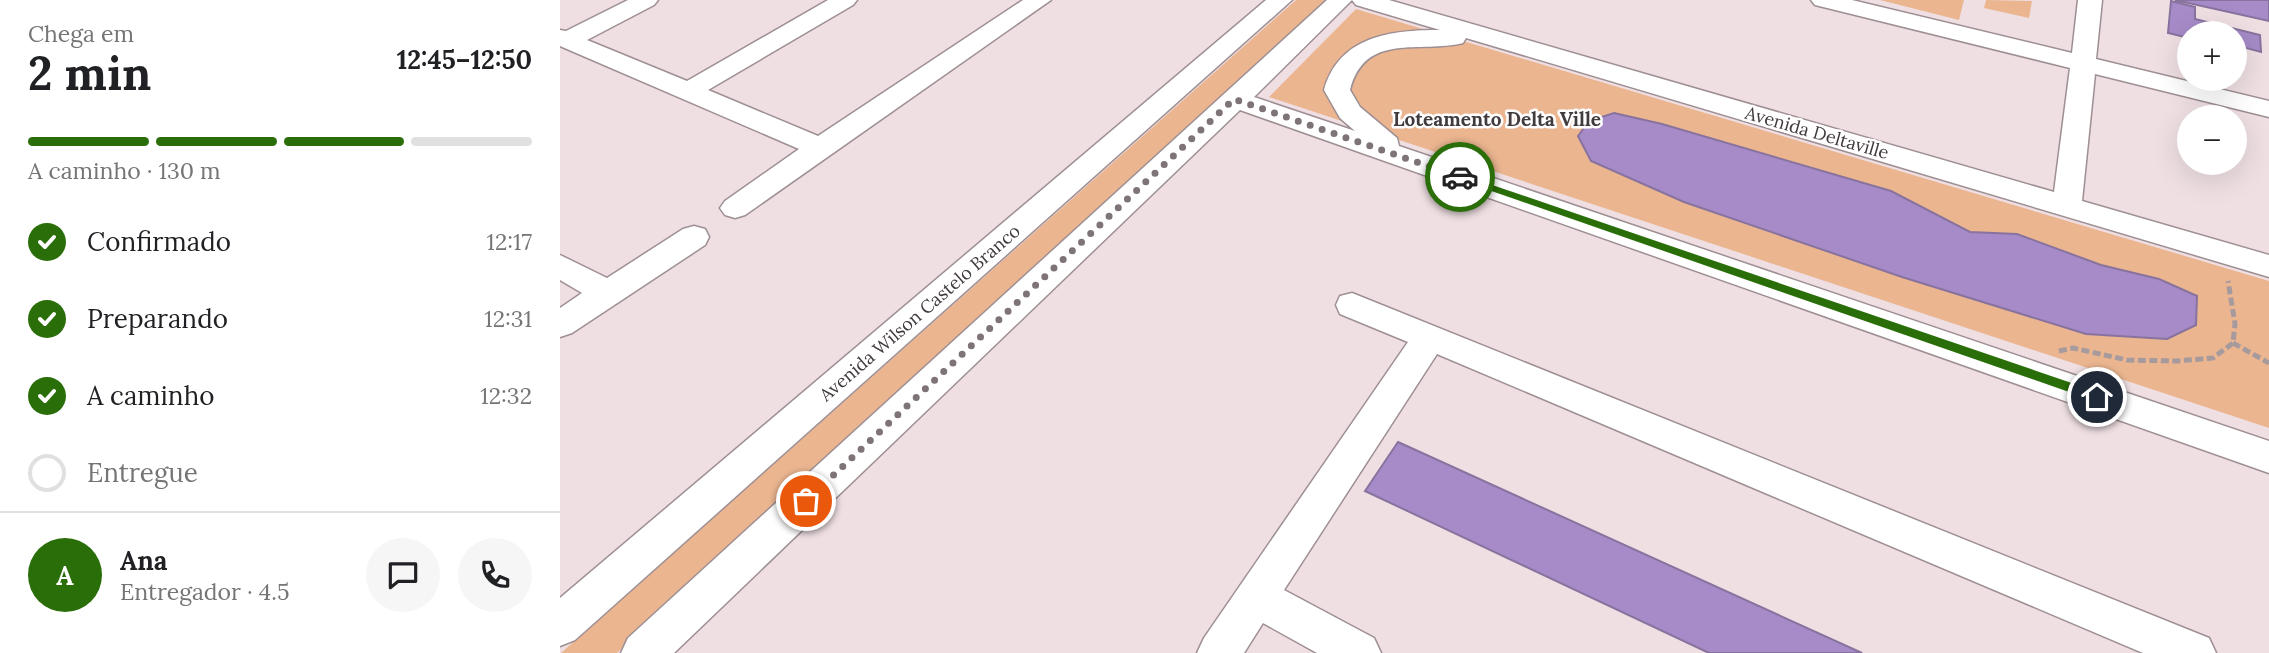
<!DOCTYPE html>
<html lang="pt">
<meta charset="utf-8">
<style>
:root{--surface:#fff;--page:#f6f6f6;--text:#202124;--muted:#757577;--line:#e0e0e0;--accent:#296e08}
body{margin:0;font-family:Lora,serif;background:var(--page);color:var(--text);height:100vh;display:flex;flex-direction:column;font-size:26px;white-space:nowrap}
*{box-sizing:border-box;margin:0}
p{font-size:23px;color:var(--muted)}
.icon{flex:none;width:38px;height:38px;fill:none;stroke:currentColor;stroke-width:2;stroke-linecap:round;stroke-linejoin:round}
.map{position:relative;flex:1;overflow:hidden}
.sheet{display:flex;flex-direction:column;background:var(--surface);width:560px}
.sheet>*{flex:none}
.controls{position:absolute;left:1617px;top:21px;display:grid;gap:14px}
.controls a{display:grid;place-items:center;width:70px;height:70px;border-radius:50%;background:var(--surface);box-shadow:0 7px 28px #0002;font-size:35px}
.pin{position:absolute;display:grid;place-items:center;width:60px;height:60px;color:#fff;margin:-30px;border:4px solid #fff;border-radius:50%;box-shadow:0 2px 7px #0007}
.courier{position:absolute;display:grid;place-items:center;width:70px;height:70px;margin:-35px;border:5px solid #296e08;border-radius:50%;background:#fff;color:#222;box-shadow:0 2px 9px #0007}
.overview em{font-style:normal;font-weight:700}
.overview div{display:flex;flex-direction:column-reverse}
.overview{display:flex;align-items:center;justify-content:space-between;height:119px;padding:0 28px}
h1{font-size:46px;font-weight:700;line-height:52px}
.bar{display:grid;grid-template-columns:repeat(4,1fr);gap:10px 7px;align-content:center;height:84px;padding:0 28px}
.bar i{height:9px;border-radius:5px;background:var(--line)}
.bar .current{background:var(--accent)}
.bar p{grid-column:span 4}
.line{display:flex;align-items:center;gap:18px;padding:0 28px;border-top:2px solid var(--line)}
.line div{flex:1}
.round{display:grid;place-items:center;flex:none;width:74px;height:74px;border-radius:37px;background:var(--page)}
ol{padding:0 28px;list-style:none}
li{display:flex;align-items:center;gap:21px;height:77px}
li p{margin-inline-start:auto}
li .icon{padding:7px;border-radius:50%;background:var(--accent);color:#fff;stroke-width:4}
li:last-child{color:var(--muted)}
li i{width:38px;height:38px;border:4px solid var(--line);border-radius:50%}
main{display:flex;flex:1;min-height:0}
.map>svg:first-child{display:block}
.green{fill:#ebb590}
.water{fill:#a68bc8;stroke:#88739e;stroke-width:2}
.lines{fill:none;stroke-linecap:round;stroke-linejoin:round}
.minor-casing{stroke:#9e8f93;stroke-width:3}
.path{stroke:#a69a9d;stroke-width:5;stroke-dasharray:8 3.5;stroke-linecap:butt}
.minor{fill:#fff;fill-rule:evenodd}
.route{fill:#296e08}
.done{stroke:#7e7477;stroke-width:7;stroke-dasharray:0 12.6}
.labels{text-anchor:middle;stroke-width:5;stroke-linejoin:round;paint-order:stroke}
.street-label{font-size:18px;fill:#413b3d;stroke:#fff}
.neighbourhood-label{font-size:19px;font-weight:bold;fill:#413b3d;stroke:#fff}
</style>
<main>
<section class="sheet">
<div class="overview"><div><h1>2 min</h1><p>Chega em</p></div><em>12:45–12:50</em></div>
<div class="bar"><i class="current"></i><i class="current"></i><i class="current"></i><i></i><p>A caminho · 130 m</p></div>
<ol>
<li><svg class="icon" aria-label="check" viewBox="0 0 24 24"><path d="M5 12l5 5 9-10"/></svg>Confirmado<p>12:17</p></li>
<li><svg class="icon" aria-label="check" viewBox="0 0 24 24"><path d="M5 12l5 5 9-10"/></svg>Preparando<p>12:31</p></li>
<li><svg class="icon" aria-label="check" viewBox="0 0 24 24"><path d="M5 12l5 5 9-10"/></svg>A caminho<p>12:32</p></li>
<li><i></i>Entregue</li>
</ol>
<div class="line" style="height:126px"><b class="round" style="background:var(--accent);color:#fff">A</b><div><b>Ana</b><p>Entregador · 4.5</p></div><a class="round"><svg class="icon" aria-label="chat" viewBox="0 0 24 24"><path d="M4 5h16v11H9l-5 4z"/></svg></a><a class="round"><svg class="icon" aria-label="phone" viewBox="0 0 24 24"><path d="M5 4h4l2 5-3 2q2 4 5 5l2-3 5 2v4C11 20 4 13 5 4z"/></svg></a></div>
</section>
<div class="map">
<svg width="1709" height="653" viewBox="0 0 1709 653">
<rect width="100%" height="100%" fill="#efdfe3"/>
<path class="green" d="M736,0H767L57,653H1Z
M1320,0H1404L1399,20Z
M1426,0L1472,1L1469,18L1424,8Z
M796,9L1709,281V428L709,97Z"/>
<path class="water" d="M1615,0H1709V21Z
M1611,1L1635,7V19L1700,35L1701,52L1675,45V33H1629V38L1608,33Z
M1054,113L1102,124L1331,191L1410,232L1457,234L1541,265L1599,279L1637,296L1636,325L1607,339L1526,334L1342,277L1124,202L1031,161L1018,136L1029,121Z
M838,442L1302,653H1149L805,491Z"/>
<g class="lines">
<g class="minor-casing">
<path id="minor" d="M68,0H98L94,5L27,40L127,81L268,0H297L293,5L148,90L258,136L463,0H491L185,215L175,218L165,215L160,208L165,201L239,149L0,46V30L6,31Z
M706,0H732L15,640L0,646V598Z
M767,0H829L1494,192L1510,68L1255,5L1251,0H1292L1512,53L1518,0H1542L1536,59L1709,101V117L1535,74L1522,201L1709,255V277L906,38L903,43C860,54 805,31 790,90L800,107L837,138L839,146L1709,441V473L680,110L114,653H61L68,638ZM792,0L796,5L880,30C831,30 779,36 764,90L780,118L795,131L694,97Z
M134,226L145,229L149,237L145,245L12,333L0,337V308L22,293L0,280V255L47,278L123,229Z
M792,293L1649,638L1656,653H1583L877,354L724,590L814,638L821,653H757L703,623L684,653H637L644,638L848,342L780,314L776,305L780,296Z"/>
</g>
<path class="path" d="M1673,343L1709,363
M1499,351L1513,348L1567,360L1616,361L1653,358L1673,343L1675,324L1668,281"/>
<use href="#minor" class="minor"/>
</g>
<path class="route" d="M900,174L1541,393L1543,397L1541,400H1532L897,179L895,177Z"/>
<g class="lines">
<path class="done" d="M246,501L674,99L900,177"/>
</g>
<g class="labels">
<g class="street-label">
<text transform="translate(1257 133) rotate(16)" y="6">Avenida Deltaville</text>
<text transform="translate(360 313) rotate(-41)" y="6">Avenida Wilson Castelo Branco</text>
</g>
<g class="neighbourhood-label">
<text x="937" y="126">Loteamento Delta Ville</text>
</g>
</g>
</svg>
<div class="controls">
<a>+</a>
<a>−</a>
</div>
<div class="pin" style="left:246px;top:501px;background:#ea580c"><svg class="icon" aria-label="bag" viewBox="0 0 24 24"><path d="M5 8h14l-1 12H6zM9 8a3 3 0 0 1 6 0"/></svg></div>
<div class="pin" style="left:1537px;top:397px;background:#1f2937"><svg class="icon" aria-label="home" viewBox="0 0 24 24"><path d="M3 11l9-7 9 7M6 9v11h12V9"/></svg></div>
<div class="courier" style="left:900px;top:177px"><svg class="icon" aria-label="car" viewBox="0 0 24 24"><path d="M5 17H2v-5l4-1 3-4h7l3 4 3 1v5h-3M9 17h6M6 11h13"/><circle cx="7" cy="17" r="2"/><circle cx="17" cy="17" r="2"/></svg></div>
</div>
</main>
